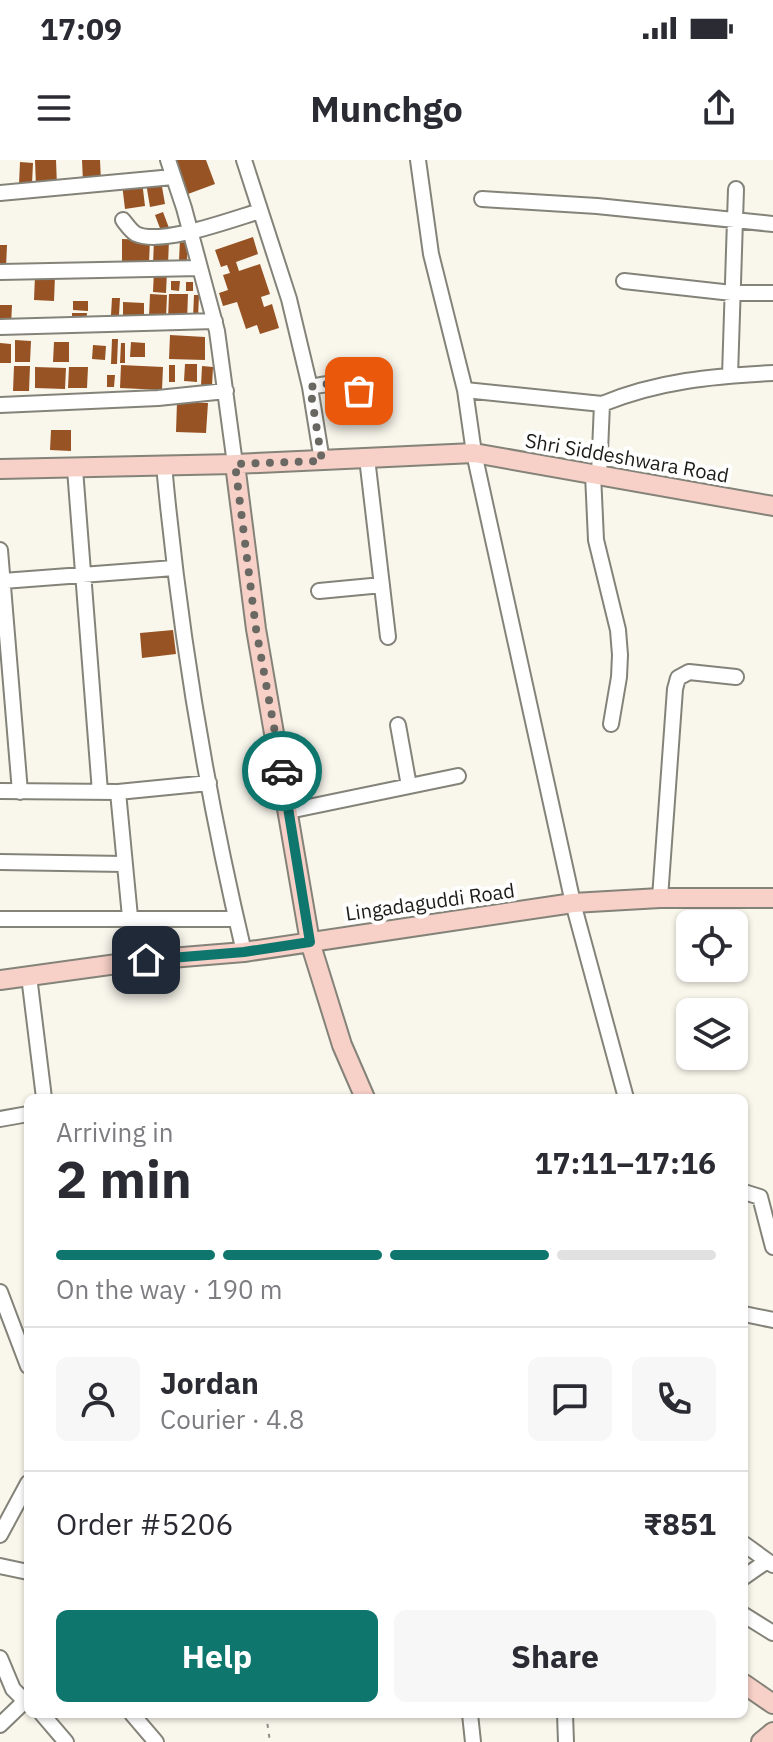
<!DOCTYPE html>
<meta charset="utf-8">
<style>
:root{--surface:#fff;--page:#f7f7f7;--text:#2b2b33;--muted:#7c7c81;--line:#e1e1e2;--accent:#0f766e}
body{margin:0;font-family:"IBM Plex Sans",sans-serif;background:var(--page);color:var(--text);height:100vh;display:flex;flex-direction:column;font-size:30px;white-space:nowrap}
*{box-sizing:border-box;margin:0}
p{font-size:26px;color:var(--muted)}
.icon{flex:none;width:44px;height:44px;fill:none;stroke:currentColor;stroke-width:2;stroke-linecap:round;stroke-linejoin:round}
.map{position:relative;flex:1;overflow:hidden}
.panel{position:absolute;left:24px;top:934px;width:724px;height:624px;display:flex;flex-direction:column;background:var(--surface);border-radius:12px;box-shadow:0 2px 6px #0004}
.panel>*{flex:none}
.tools{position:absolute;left:676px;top:750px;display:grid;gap:16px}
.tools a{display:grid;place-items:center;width:72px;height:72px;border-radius:12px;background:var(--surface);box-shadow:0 2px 6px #0004;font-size:40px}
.pin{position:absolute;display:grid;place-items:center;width:68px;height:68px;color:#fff;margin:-34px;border-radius:16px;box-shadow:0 4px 12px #0006}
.courier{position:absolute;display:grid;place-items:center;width:80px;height:80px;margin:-40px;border:6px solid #0f766e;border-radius:50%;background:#fff;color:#222;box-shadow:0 2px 10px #0007}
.head em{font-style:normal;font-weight:700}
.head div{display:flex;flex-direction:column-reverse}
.head{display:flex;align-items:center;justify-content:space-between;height:136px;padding:0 32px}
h1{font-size:52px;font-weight:700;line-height:60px}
.bar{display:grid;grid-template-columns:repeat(4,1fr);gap:12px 8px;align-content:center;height:96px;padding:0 32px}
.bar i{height:10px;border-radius:6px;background:var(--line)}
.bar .current{background:var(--accent)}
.bar p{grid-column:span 4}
.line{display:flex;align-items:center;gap:20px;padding:0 32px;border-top:2px solid var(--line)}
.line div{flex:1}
.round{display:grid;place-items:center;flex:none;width:84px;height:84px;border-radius:12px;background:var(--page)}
.button{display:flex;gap:16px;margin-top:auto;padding:16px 32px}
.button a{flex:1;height:92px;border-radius:12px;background:var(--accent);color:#fff;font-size:32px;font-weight:700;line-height:92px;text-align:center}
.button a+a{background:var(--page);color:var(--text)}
.status{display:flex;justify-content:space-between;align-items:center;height:56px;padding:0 40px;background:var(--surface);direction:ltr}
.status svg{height:22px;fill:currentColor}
header{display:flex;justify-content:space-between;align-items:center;height:104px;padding:0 32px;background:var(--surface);font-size:36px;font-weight:700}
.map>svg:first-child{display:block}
.building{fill:#975324}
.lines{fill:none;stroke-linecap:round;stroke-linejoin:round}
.street-casing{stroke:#848379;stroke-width:18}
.secondary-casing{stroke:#848379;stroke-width:22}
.path{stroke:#908e87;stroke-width:2;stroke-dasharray:4 6;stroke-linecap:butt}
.street{stroke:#fff;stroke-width:14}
.secondary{stroke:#f7d0c7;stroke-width:18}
.done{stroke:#696862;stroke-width:8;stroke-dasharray:0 14.4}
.route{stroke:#0f766e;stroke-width:10}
.labels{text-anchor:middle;stroke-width:8;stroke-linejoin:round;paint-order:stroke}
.street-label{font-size:20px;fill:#1c1b17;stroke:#fff}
</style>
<div class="status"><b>17:09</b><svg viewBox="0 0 49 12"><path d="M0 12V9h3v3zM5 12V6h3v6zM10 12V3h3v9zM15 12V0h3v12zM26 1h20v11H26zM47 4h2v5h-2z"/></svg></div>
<header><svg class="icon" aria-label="menu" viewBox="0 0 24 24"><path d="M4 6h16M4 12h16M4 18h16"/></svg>Munchgo<svg class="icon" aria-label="share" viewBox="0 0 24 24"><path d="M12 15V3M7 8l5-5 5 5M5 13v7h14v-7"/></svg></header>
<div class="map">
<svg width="773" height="1582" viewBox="0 0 773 1582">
<rect width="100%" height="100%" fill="#f9f6ec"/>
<path class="building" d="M35,0H56L57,26L36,27Z
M82,0H100L101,21L83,22Z
M176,0H206L215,24L188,34Z
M20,2L33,3L32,24H19Z
M142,21L145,46L125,49L122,24Z
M161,21L165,44L150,47L146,23Z
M163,52L169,68L161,71L155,55Z
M253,77L258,94L236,102L239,111L260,104L270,134L261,137L264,147L272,144L279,168L260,174L257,165L246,169L237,142L223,146L219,133L228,130L223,115L230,113L227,105L221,107L215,90Z
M122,79L150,80L149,103L122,105Z
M154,79L169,80L168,105H153Z
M180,79H188L187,102L179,101Z
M0,85H7L6,108H0Z
M154,110L167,111L166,133L153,132Z
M35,116H55L54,141L34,140Z
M171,121H180L179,131L171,130Z
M186,122H193V131H186Z
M150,134L167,135L166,158L149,157Z
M169,134H188L187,161L168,160Z
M194,135H199L198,158H193Z
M112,138H120L119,155H111Z
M73,141H88V151L73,150Z
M123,142L144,143V159H123Z
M0,145H12L11,165L0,164Z
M72,153H87L86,162H72Z
M170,175L205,177V200L169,199Z
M112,179H118L117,204H111Z
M15,180L31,181L30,202H15Z
M54,182H69V202H53Z
M131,182L145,183V197H130Z
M0,183L11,184V203H0Z
M121,183H125V203H120Z
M93,185L106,186L105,200L92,199Z
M185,204H197V222L184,221Z
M121,205L163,207L162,230L120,228Z
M169,205H175V222H169Z
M14,206H30L29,231H13Z
M202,206L213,207L212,226H201Z
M35,207L66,208L65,229L35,228Z
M69,207H88L87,228H68Z
M107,215H115L114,227H107Z
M177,242L208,243L206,273L176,272Z
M51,270H71V291L50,290Z
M173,470L176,494L142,498L140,473Z"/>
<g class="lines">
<g class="street-casing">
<path id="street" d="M168,0L184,48L217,171L235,304
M244,0L289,139L310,227L322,301
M418,0L431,94L465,230L474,293L573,743L626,938
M0,33L173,17
M482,39L597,46L773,64
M123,60C127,65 131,71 136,74C161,86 233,59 260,51
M0,112L200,108
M624,121L732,133H773
M0,167L215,161
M730,216L736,29
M310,227C340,222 351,217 368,246
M465,230L602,244
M0,245L158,238L226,231
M367,298L388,477
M164,305C179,468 206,632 244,792
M75,309L100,632
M593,314L596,380L618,470L620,495L619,517L611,564
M599,315L602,244C658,221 713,216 773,213
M0,390L20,632
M3,421L174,408
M319,431L382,425
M398,565L409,626
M0,631L118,632L130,757
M118,632L209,623
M289,651L458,616
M0,702L124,704
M660,738L675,529L678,518L689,512L736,517
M0,759H236
M29,816L44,938
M0,959L28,954
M744,1032L760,1037L773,1087
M0,1132L28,1206
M744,1154L773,1160
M0,1375L28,1323
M744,1384L773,1405
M0,1406L28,1412
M744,1417L767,1401
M744,1455L773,1473
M0,1498L13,1529L28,1544
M42,1554L66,1582
M132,1554L156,1582
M470,1554L473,1582
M565,1554L566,1582
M0,1565L24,1542"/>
</g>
<g class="secondary-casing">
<path id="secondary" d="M235,304L256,469L310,782L342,885L365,938
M0,309L235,304L474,293L773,346
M0,820L146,800L244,792L573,743L660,738H773
M744,1524L773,1544
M761,1582L773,1572"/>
</g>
<path class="path" d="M266,1554L270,1582"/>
<use href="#street" class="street"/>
<use href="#secondary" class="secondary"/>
</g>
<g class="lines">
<path class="done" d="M282,611L256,469L235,304L322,301L310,227C327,224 344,219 359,231"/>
<path class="route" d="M146,800L244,792L310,782L282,611"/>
</g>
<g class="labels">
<g class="street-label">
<text transform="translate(627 298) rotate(10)" y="7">Shri Siddeshwara Road</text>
<text transform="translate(430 742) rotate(-8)" y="7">Lingadaguddi Road</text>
</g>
</g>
</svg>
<div class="tools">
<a><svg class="icon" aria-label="locate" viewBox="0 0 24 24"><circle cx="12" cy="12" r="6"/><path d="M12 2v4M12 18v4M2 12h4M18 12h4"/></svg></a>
<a><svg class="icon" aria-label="layers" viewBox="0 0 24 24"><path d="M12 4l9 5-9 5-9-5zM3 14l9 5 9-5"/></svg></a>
</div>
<div class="pin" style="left:359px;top:231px;background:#ea580c"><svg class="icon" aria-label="bag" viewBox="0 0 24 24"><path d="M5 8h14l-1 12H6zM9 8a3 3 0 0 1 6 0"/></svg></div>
<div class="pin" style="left:146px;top:800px;background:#1f2937"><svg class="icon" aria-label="home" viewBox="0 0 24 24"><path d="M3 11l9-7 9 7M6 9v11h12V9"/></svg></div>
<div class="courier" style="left:282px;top:611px"><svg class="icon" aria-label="car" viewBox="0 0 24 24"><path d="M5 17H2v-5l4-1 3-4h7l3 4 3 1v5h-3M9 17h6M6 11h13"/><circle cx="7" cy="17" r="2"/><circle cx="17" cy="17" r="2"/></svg></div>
<section class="panel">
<div class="head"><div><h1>2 min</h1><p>Arriving in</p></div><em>17:11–17:16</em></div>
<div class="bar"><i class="current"></i><i class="current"></i><i class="current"></i><i></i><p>On the way · 190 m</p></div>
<div class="line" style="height:144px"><a class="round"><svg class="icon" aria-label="person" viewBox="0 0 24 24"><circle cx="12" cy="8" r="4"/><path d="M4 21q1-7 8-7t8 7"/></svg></a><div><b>Jordan</b><p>Courier · 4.8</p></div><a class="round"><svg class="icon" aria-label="chat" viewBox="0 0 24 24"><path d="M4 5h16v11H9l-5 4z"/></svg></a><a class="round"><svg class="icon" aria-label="phone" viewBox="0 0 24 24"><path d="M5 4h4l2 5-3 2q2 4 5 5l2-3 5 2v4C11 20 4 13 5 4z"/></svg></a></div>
<div class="line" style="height:104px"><div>Order #5206</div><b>₹851</b></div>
<div class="button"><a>Help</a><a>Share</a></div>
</section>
</div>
